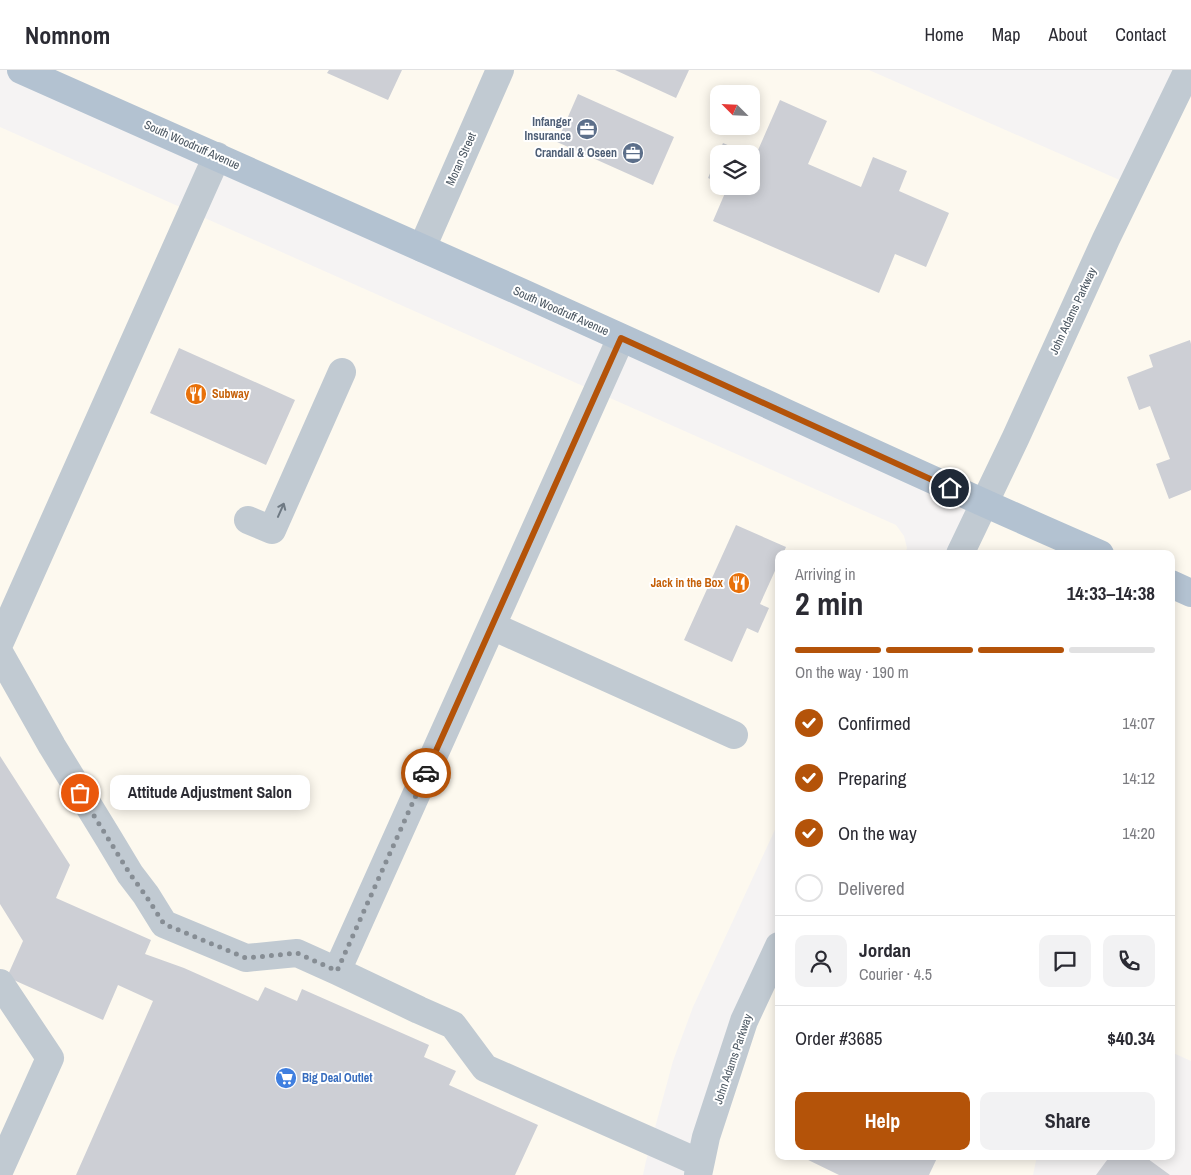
<!DOCTYPE html>
<meta charset="utf-8">
<style>
:root{--surface:#fff;--page:#f2f2f3;--text:#2b2b33;--muted:#7c7c81;--line:#e1e1e2;--accent:#b45309}
body{margin:0;font-family:"Archivo Narrow",sans-serif;background:var(--page);color:var(--text);height:100vh;display:flex;flex-direction:column;font-size:19px;white-space:nowrap}
*{box-sizing:border-box;margin:0}
p{font-size:16px;color:var(--muted)}
.icon{flex:none;width:28px;height:28px;fill:none;stroke:currentColor;stroke-width:2;stroke-linecap:round;stroke-linejoin:round}
.map{position:relative;flex:1;overflow:hidden}
.details{position:absolute;left:775px;top:480px;width:400px;height:610px;display:flex;flex-direction:column;background:var(--surface);border-radius:10px;box-shadow:0 2px 12px #0003}
.details>*{flex:none}
.needle{width:32px;rotate:294deg}
.controls{position:absolute;left:710px;top:15px;display:grid;gap:10px}
.controls a{display:grid;place-items:center;width:50px;height:50px;border-radius:10px;background:var(--surface);box-shadow:0 2px 12px #0003;font-size:25px}
.pin{position:absolute;display:grid;place-items:center;width:42px;height:42px;color:#fff;margin:-21px;border:2px solid #fff;border-radius:50%;box-shadow:0 1px 5px #0007}
.courier{position:absolute;display:grid;place-items:center;width:50px;height:50px;margin:-25px;border:4px solid #b45309;border-radius:50%;background:#fff;color:#222;box-shadow:0 1px 6px #0007}
.bubble{position:absolute;height:35px;border-radius:10px;background:var(--surface);box-shadow:0 2px 12px #0003;font-size:16px;font-weight:800;line-height:35px;text-align:center}
.headline em{font-style:normal;font-weight:800}
.headline div{display:flex;flex-direction:column-reverse}
.headline{display:flex;align-items:center;justify-content:space-between;height:85px;padding:0 20px}
h1{font-size:32px;font-weight:800;line-height:38px}
.bar{display:grid;grid-template-columns:repeat(4,1fr);gap:8px 5px;align-content:center;height:60px;padding:0 20px}
.bar i{height:6px;border-radius:4px;background:var(--line)}
.bar .current{background:var(--accent)}
.bar p{grid-column:span 4}
.line{display:flex;align-items:center;gap:12px;padding:0 20px;border-top:1px solid var(--line)}
.line div{flex:1}
.round{display:grid;place-items:center;flex:none;width:52px;height:52px;border-radius:10px;background:var(--page)}
ol{padding:0 20px;list-style:none}
li{display:flex;align-items:center;gap:15px;height:55px}
li p{margin-inline-start:auto}
li .icon{padding:5px;border-radius:50%;background:var(--accent);color:#fff;stroke-width:4}
li:last-child{color:var(--muted)}
li i{width:28px;height:28px;border:2px solid var(--line);border-radius:50%}
.primary-button{display:flex;gap:10px;margin-top:auto;padding:10px 20px}
.primary-button a{flex:1;height:58px;border-radius:10px;background:var(--accent);color:#fff;font-size:20px;font-weight:800;line-height:58px;text-align:center}
.primary-button a+a{background:var(--page);color:var(--text)}
header{display:flex;align-items:center;gap:30px;box-sizing:border-box;height:70px;padding:0 25px;background:var(--surface);border-bottom:1px solid var(--line)}
header strong{font-size:24px}
nav{display:flex;gap:28px;margin-inline-start:auto;font-size:18px}
.map>svg:first-child{display:block}
.commercial{fill:#fdf9ef;fill-rule:evenodd}
.building{fill:#cdcfd5}
.lines{fill:none;stroke-linecap:round;stroke-linejoin:round}
.minor{stroke:#c1cad2;stroke-width:28}
.major{stroke:#b3c2d1;stroke-width:28}
.oneway{stroke:#6e7983}
.done{stroke:#868d94;stroke-width:5;stroke-dasharray:0 9}
.route{stroke:#b45309;stroke-width:6}
.labels{text-anchor:middle;stroke-width:4;stroke-linejoin:round;paint-order:stroke}
.service-label{font-size:12px;font-weight:bold;fill:#4e5e75;stroke:#fff;text-anchor:end}
.street-label{font-size:12px;fill:#4a5661;stroke:#fff}
.food-label{font-size:12px;font-weight:bold;fill:#c56008;stroke:#fff;text-anchor:start}
.shop-label{font-size:12px;font-weight:bold;fill:#366cbe;stroke:#fff;text-anchor:start}
</style>
<header>
<strong>Nomnom</strong>
<nav><a>Home</a><a>Map</a><a>About</a><a>Contact</a></nav>
</header>
<div class="map">
<svg width="1191" height="1105" viewBox="0 0 1191 1105">
<rect width="100%" height="100%" fill="#f5f3f3"/>
<path class="commercial" d="M21,0H869L1131,115L1191,0V523L1171,514V484H960L983,434ZM719,24H751V56H719ZM719,84H751V116H719Z
M0,57L896,455L904,466L907,478L905,484H779V751L693,937L673,991L646,1091L643,1105H0Z
M1171,515L1191,524V991L1171,982Z
M779,876V1086H1037L1033,1105H698Z"/>
<path class="building" d="M329,0H402L388,30L327,3Z
M615,0H689L676,28Z
M578,24L674,67L653,115L557,72Z
M780,30L827,51L808,94L861,117L873,87L907,101L899,121L949,143L926,197L895,184L879,223L713,151L728,116H751V85L755,87Z
M723,73L748,84H719V113L708,108Z
M1190,270L1191,274V420L1169,429L1156,394L1170,389L1150,336L1139,340L1127,307L1153,297L1149,285Z
M179,278L295,330L266,395L150,343Z
M736,455L786,477L783,484H779V492L760,534L769,538L758,563L747,558L732,592L684,570Z
M0,686L70,795L56,828L151,870L145,884L184,898L258,931L265,917L297,931L302,919L429,975L424,987L456,1001L449,1015L538,1055L515,1105H76L153,931L118,915L103,950L7,907L23,871L0,834Z
M800,1086H938L929,1105H839Z
M1110,1086H1144L1170,1105H1096Z"/>
<g class="lines">
<path class="minor" d="M422,178L500,0
M248,450L272,460L342,302
M960,484L1016,367L1106,169L1188,0
M492,556L734,665
M0,572L217,86
M0,584L52,676L109,769L130,804L146,825L164,854L246,888L297,883L337,901L419,940L453,955L485,998L700,1093
M337,901L621,268
M0,913L50,988L0,1099
M698,1105L706,1067L744,951L779,876"/>
<path class="major" d="M21,0C224,89 427,179 629,271C786,342 942,416 1100,484
M1171,514L1191,523"/>
</g>
<defs><path id="oneway-shaft" d="M-6 0H5M1.5-3L5.5 0L1.5 3" fill="none" stroke-width="1.6" stroke-linecap="round" stroke-linejoin="round" transform="scale(1.25)"/></defs>
<use class="oneway" href="#oneway-shaft" transform="translate(281 440) rotate(-66)"/>
<g class="lines">
<path class="done" d="M80,723L130,804L146,826L164,854L246,888L297,883L337,901L426,703"/>
<path class="route" d="M426,703L621,268L950,418"/>
</g>
<defs>
<g id="office-disc" transform="scale(1.125)"><circle r="9.5" fill="#5c6f8a" stroke="#fff"/><path d="M-6-3h4V-5.5h4V-3h4V5H-6ZM-1-4.5V-3h2v-1.5ZM-6 0V1H6V0Z" fill="#fff"/></g>
<g id="restaurant-disc" transform="scale(1.125)"><circle r="9.5" fill="#e8710a" stroke="#fff"/><path d="M-5-6h1v4h1v-4h1v4h1v-4h1v5L-1.5 .5V6h-2V.5L-5-1ZM5-6V6H3V1.5H1.5Q1.5-4 5-6Z" fill="#fff"/></g>
<g id="supermarket-disc" transform="scale(1.125)"><circle r="9.5" fill="#3f7fe0" stroke="#fff"/><path d="M-6-5.5h2.5l.6 2H6L4.5 2H-2.5L-4.4-4H-6ZM-1.5 3.2a1.3 1.3 0 1 0 .1 0ZM3 3.2a1.3 1.3 0 1 0 .1 0Z" fill="#fff"/></g>
</defs>
<g fill-rule="evenodd">
<use href="#office-disc" x="587" y="59"/>
<use href="#office-disc" x="633" y="83"/>
<use href="#restaurant-disc" x="196" y="324"/>
<use href="#restaurant-disc" x="739" y="513"/>
<use href="#supermarket-disc" x="286" y="1008"/>
</g>
<g class="labels">
<g class="service-label">
<text x="571" y="56">Infanger<tspan x="571" dy="14">Insurance</tspan></text>
<text x="617" y="87">Crandall &amp; Oseen</text>
</g>
<g class="street-label">
<text transform="translate(192 75) rotate(24)" y="4">South Woodruff Avenue</text>
<text transform="translate(461 89) rotate(-66)" y="4">Moran Street</text>
<text transform="translate(561 241) rotate(24)" y="4">South Woodruff Avenue</text>
<text transform="translate(1073 241) rotate(-65)" y="4">John Adams Parkway</text>
<text transform="translate(733 989) rotate(-71)" y="4">John Adams Parkway</text>
</g>
<g class="food-label">
<text x="212" y="328">Subway</text>
<text x="723" y="517" text-anchor="end">Jack in the Box</text>
</g>
<g class="shop-label">
<text x="302" y="1012">Big Deal Outlet</text>
</g>
</g>
</svg>
<div class="controls">
<a><svg class="needle" viewBox="-14 -14 28 28"><path d="M0-13l5 13h-10z" fill="#e53935"/><path d="M0 13l5-13h-10z" fill="#7c7c81"/></svg></a>
<a><svg class="icon" aria-label="layers" viewBox="0 0 24 24"><path d="M12 4l9 5-9 5-9-5zM3 14l9 5 9-5"/></svg></a>
</div>
<div class="pin" style="left:80px;top:723px;background:#ea580c"><svg class="icon" aria-label="bag" viewBox="0 0 24 24"><path d="M5 8h14l-1 12H6zM9 8a3 3 0 0 1 6 0"/></svg></div>
<div class="pin" style="left:950px;top:418px;background:#1f2937"><svg class="icon" aria-label="home" viewBox="0 0 24 24"><path d="M3 11l9-7 9 7M6 9v11h12V9"/></svg></div>
<div class="courier" style="left:426px;top:703px"><svg class="icon" aria-label="car" viewBox="0 0 24 24"><path d="M5 17H2v-5l4-1 3-4h7l3 4 3 1v5h-3M9 17h6M6 11h13"/><circle cx="7" cy="17" r="2"/><circle cx="17" cy="17" r="2"/></svg></div>
<div class="bubble" style="left:110px;top:705px;width:200px">Attitude Adjustment Salon</div>
<section class="details">
<div class="headline"><div><h1>2 min</h1><p>Arriving in</p></div><em>14:33–14:38</em></div>
<div class="bar"><i class="current"></i><i class="current"></i><i class="current"></i><i></i><p>On the way · 190 m</p></div>
<ol>
<li><svg class="icon" aria-label="check" viewBox="0 0 24 24"><path d="M5 12l5 5 9-10"/></svg>Confirmed<p>14:07</p></li>
<li><svg class="icon" aria-label="check" viewBox="0 0 24 24"><path d="M5 12l5 5 9-10"/></svg>Preparing<p>14:12</p></li>
<li><svg class="icon" aria-label="check" viewBox="0 0 24 24"><path d="M5 12l5 5 9-10"/></svg>On the way<p>14:20</p></li>
<li><i></i>Delivered</li>
</ol>
<div class="line" style="height:90px"><a class="round"><svg class="icon" aria-label="person" viewBox="0 0 24 24"><circle cx="12" cy="8" r="4"/><path d="M4 21q1-7 8-7t8 7"/></svg></a><div><b>Jordan</b><p>Courier · 4.5</p></div><a class="round"><svg class="icon" aria-label="chat" viewBox="0 0 24 24"><path d="M4 5h16v11H9l-5 4z"/></svg></a><a class="round"><svg class="icon" aria-label="phone" viewBox="0 0 24 24"><path d="M5 4h4l2 5-3 2q2 4 5 5l2-3 5 2v4C11 20 4 13 5 4z"/></svg></a></div>
<div class="line" style="height:65px"><div>Order #3685</div><b>$40.34</b></div>
<div class="primary-button"><a>Help</a><a>Share</a></div>
</section>
</div>
